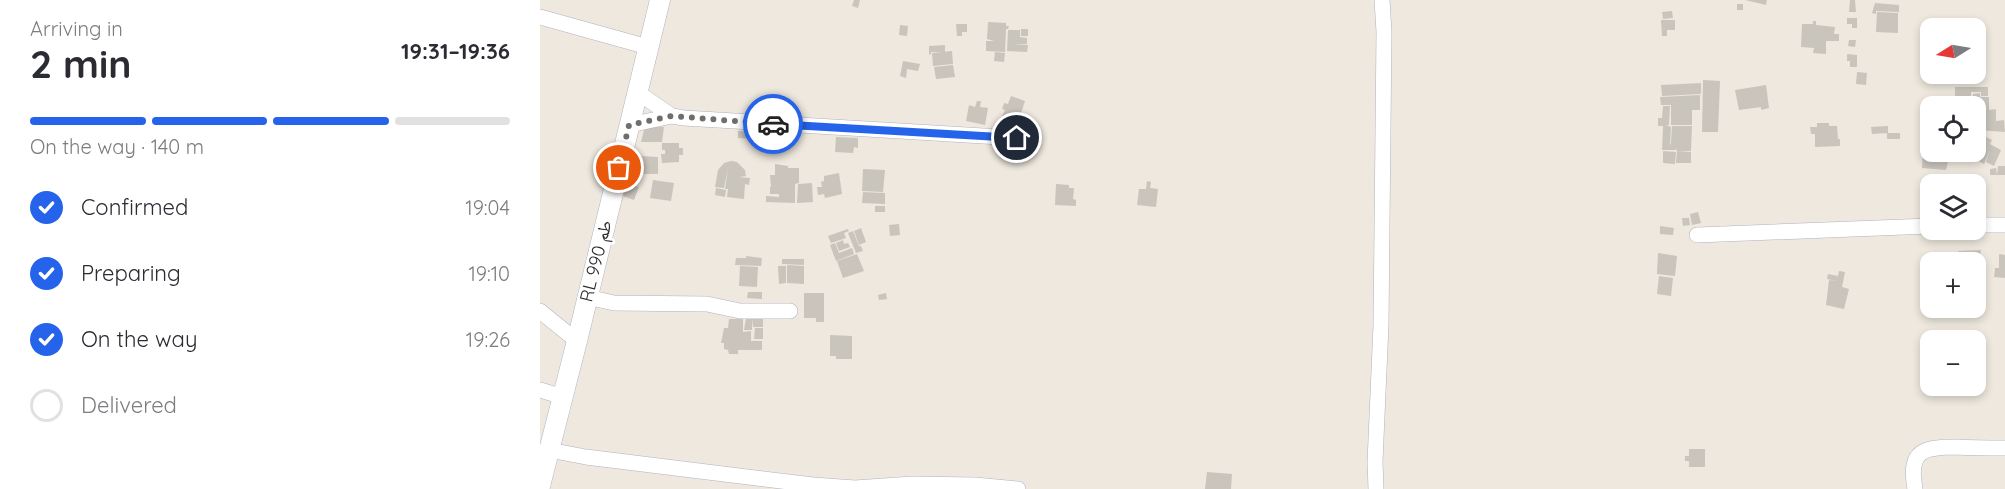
<!DOCTYPE html>
<meta charset="utf-8">
<style>
:root{--surface:#fff;--page:#f2f2f3;--text:#2b2b33;--muted:#7c7c81;--line:#e1e1e2;--accent:#2563eb}
body{margin:0;font-family:Quicksand,"Noto Naskh Arabic",sans-serif;background:var(--page);color:var(--text);height:100vh;display:flex;flex-direction:column;font-size:22px;white-space:nowrap}
*{box-sizing:border-box;margin:0}
p{font-size:20px;color:var(--muted)}
.icon{flex:none;width:33px;height:33px;fill:none;stroke:currentColor;stroke-width:2;stroke-linecap:round;stroke-linejoin:round}
.map{position:relative;flex:1;overflow:hidden}
.sheet{display:flex;flex-direction:column;background:var(--surface);width:540px}
.sheet>*{flex:none}
.needle{width:39px;rotate:259deg}
.fabs{position:absolute;left:1380px;top:18px;display:grid;gap:12px}
.fabs a{display:grid;place-items:center;width:66px;height:66px;border-radius:12px;background:var(--surface);box-shadow:0 3px 9px #0003;font-size:30px}
.pin{position:absolute;display:grid;place-items:center;width:51px;height:51px;color:#fff;margin:-26px;border:3px solid #fff;border-radius:50%;box-shadow:0 2px 6px #0007}
.courier{position:absolute;display:grid;place-items:center;width:60px;height:60px;margin:-30px;border:4px solid #2563eb;border-radius:50%;background:#fff;color:#222;box-shadow:0 2px 8px #0007}
.overview em{font-style:normal;font-weight:700}
.overview div{display:flex;flex-direction:column-reverse}
.overview{display:flex;align-items:center;justify-content:space-between;height:102px;padding:0 30px}
h1{font-size:39px;font-weight:700;line-height:45px}
.bar{display:grid;grid-template-columns:repeat(4,1fr);gap:9px 6px;align-content:center;height:72px;padding:0 30px}
.bar i{height:8px;border-radius:4px;background:var(--line)}
.bar .current{background:var(--accent)}
.bar p{grid-column:span 4}
ol{padding:0 30px;list-style:none}
li{display:flex;align-items:center;gap:18px;height:66px}
li p{margin-inline-start:auto}
li .icon{padding:6px;border-radius:50%;background:var(--accent);color:#fff;stroke-width:4}
li:last-child{color:var(--muted)}
li i{width:33px;height:33px;border:3px solid var(--line);border-radius:50%}
main{display:flex;flex:1;min-height:0}
.map>svg:first-child{display:block}
.building{fill:#c9c5bd}
.lines{fill:none;stroke-linecap:round;stroke-linejoin:round}
.street-casing{stroke:#b2b2bf;stroke-width:16}
.secondary-casing{stroke:#b2b2bf;stroke-width:21}
.street{stroke:#fff;stroke-width:15}
.secondary{stroke:#fff;stroke-width:20}
.done{stroke:#706e6a;stroke-width:6;stroke-dasharray:0 10.8}
.route{stroke:#2563eb;stroke-width:8}
.labels{text-anchor:middle;stroke-width:5;stroke-linejoin:round;paint-order:stroke}
.street-label{font-size:18px;fill:#2c2c2c;stroke:#fff}
</style>
<main>
<section class="sheet">
<div class="overview"><div><h1>2 min</h1><p>Arriving in</p></div><em>19:31–19:36</em></div>
<div class="bar"><i class="current"></i><i class="current"></i><i class="current"></i><i></i><p>On the way · 140 m</p></div>
<ol>
<li><svg class="icon" aria-label="check" viewBox="0 0 24 24"><path d="M5 12l5 5 9-10"/></svg>Confirmed<p>19:04</p></li>
<li><svg class="icon" aria-label="check" viewBox="0 0 24 24"><path d="M5 12l5 5 9-10"/></svg>Preparing<p>19:10</p></li>
<li><svg class="icon" aria-label="check" viewBox="0 0 24 24"><path d="M5 12l5 5 9-10"/></svg>On the way<p>19:26</p></li>
<li><i></i>Delivered</li>
</ol>
</section>
<div class="map">
<svg width="1465" height="489" viewBox="0 0 1465 489">
<rect width="100%" height="100%" fill="#eee8de"/>
<path class="building" d="M314,0H320L318,8L312,6Z
M1205,0H1227L1226,5Z
M1310,0H1315L1316,12H1309Z
M1335,3L1359,5V12L1336,11V14L1332,13Z
M1197,4H1203V10H1197Z
M1132,11L1133,18L1123,19L1122,12Z
M1337,12L1358,13V33L1336,32Z
M1307,18H1317V28H1312V24H1307Z
M1121,20H1135V30H1127V36H1122Z
M1273,21H1276V25L1295,27L1294,34H1299V41H1286V54L1273,53L1274,48L1261,47L1262,24H1273Z
M448,22L466,23V26H469L468,29H466L465,52L446,51V41H454L447,39Z
M416,24H427V32H422V36H417Z
M360,25L368,26L367,36L359,35Z
M481,29H488V36H481Z
M468,30H480V37L487,38V44H473L488,45L487,52L467,51Z
M1309,40H1316L1315,47L1308,46Z
M405,45V52H391V54L389,55V46Z
M412,51L413,64L393,66L392,53Z
M455,52L465,53L464,62L454,61Z
M1307,54L1317,55V67H1310V61H1307Z
M363,61L380,64L378,71L367,69L366,78L360,76Z
M413,65L415,77L396,79L394,67Z
M1436,68H1438V82H1432L1431,74H1436Z
M1317,72L1327,73L1326,85L1316,84Z
M1163,80L1180,81L1178,132H1162Z
M1161,83V94L1122,96L1121,85Z
M1226,85L1229,108L1221,110V107L1199,110L1195,90Z
M1415,87H1448V96H1441V92H1431V97H1426V106H1415Z
M1440,93V97H1449V110L1456,109V121L1464,120L1465,132L1436,130V106H1428L1427,98H1433V94Z
M1160,95V110H1152V125H1131V105H1121L1120,97Z
M471,96L485,101L478,122L462,116L465,110L462,109L464,103L468,104Z
M437,101H441L440,107L448,108L445,125L426,121L429,105L435,107Z
M1123,106H1130L1129,125H1126L1131,127L1130,146L1131,143L1132,126H1152L1151,151H1137L1136,148V150H1122L1123,126H1118V118H1122Z
M1277,123H1289V126H1297L1298,139H1300V146L1275,147V134H1271L1270,127H1277Z
M105,126L124,127L122,142H101Z
M1348,126V133L1332,134L1331,127Z
M198,131L215,132L214,139L198,138Z
M216,132H222L233,143L219,145V137H215Z
M1347,133H1360V139H1347Z
M296,137L318,138V148L314,147L313,153L295,152Z
M1436,137L1444,141L1446,137L1452,140L1450,144L1461,150L1454,166L1446,162L1450,150L1444,164L1425,154L1426,152H1436V144L1445,149L1436,143Z
M1385,139H1390L1389,149H1384Z
M122,143H139V148H143V155H139V162L122,163L121,154H125V150H122Z
M1383,150L1410,152L1406,170L1382,168Z
M1123,151L1136,152L1135,164L1123,163Z
M1137,151L1151,152V163H1136Z
M95,155L100,156L99,173H94Z
M101,156L118,157V174H100Z
M191,161L197,162L205,170L206,176L199,177L210,178L209,185L205,184L204,199L187,197L188,189H185L188,168L184,188L175,187L178,170L184,163Z
M235,164L248,166V168H259V183L255,184V203L226,202V196L239,197V194H230V187H231L230,175H235Z
M1458,166H1465V175H1457Z
M1456,168L1457,175H1450V169Z
M323,169L345,170L343,192L322,191Z
M299,173L302,194L285,198L284,194L278,195L277,187H282L281,182L284,181V176Z
M113,180L134,183L131,201L110,198Z
M607,181L611,182L610,188L618,189L616,207L597,205L599,189H606Z
M88,183L99,187L94,200L83,196Z
M272,183L273,202L257,203L258,184Z
M516,184L529,185V188H534L533,199L536,200V206L515,205Z
M176,188L186,190L185,197L175,195Z
M323,192L345,193V204L322,203Z
M335,206H345V212H335Z
M1158,212L1161,223L1152,225L1150,214Z
M1142,218H1149L1150,225L1143,226Z
M359,224L360,235L350,236L349,225Z
M1120,226L1134,228L1133,235L1120,234Z
M321,228L326,242L319,245L314,231Z
M308,229L309,231L304,233L306,238L291,243L288,236Z
M313,231L319,246H321L323,251L316,253L308,233Z
M303,240L304,244L308,243L310,247L299,251L296,243Z
M295,243L299,253L312,248L314,254L296,261L290,245Z
M1441,250L1439,276H1436V262H1419L1418,251Z
M1118,253L1137,256L1135,276L1117,274Z
M317,254L324,271L303,278L297,261Z
M1459,254L1465,255V278L1454,277L1455,268H1459Z
M206,256L222,258L221,266L195,265L196,258H206Z
M242,259H264V265L242,264Z
M247,265L264,266V284L247,283Z
M200,266L218,267L217,287L199,286Z
M238,266H246V283L239,284Z
M1299,271L1305,272L1302,287L1309,289L1304,309L1286,305L1289,280L1297,281L1287,279L1288,274L1298,276Z
M1119,276L1133,278L1131,296L1117,294Z
M208,292H222V299L207,298Z
M264,293H284V322H276V318H264Z
M346,293L347,299L339,300L338,295Z
M207,313H223V327H213L212,318V330H204Z
M189,319H203V332L211,331V341H222V350H198V354H189L188,350L184,349V343H181L184,328H188Z
M215,328H223V339H214Z
M290,335L312,336V359H296V356H290Z
M1393,335L1412,336V340H1392Z
M1149,449H1165V467H1149V461H1145V456H1149Z
M667,472L692,474L691,489H665Z"/>
<g class="lines">
<g class="street-casing">
<path id="street" d="M0,17L108,47
M97,92L132,116L144,118L477,138
M89,125L132,116
M1436,225H1465
M1157,235L1390,226
M47,297L74,303L167,304L200,311H250
M0,311L37,341
M0,390L23,397
M9,450L46,457L273,485L315,488L372,484L435,485L478,489
M836,489L835,462L841,325L844,32L842,0
M1375,489C1368,450 1383,447 1417,447C1433,448 1449,448 1465,448"/>
</g>
<g class="secondary-casing">
<path id="secondary" d="M0,486L37,341L120,0"/>
</g>
<use href="#street" class="street"/>
<use href="#secondary" class="secondary"/>
</g>
<g class="lines">
<path class="done" d="M79,168L89,125L132,116L233,124"/>
<path class="route" d="M233,124L477,138"/>
</g>
<g class="labels">
<g class="street-label">
<text transform="translate(56 261) rotate(-76)" y="6">RL طم 990</text>
</g>
</g>
</svg>
<div class="fabs">
<a><svg class="needle" viewBox="-14 -14 28 28"><path d="M0-13l5 13h-10z" fill="#e53935"/><path d="M0 13l5-13h-10z" fill="#7c7c81"/></svg></a>
<a><svg class="icon" aria-label="locate" viewBox="0 0 24 24"><circle cx="12" cy="12" r="6"/><path d="M12 2v4M12 18v4M2 12h4M18 12h4"/></svg></a>
<a><svg class="icon" aria-label="layers" viewBox="0 0 24 24"><path d="M12 4l9 5-9 5-9-5zM3 14l9 5 9-5"/></svg></a>
<a>+</a>
<a>−</a>
</div>
<div class="pin" style="left:79px;top:168px;background:#ea580c"><svg class="icon" aria-label="bag" viewBox="0 0 24 24"><path d="M5 8h14l-1 12H6zM9 8a3 3 0 0 1 6 0"/></svg></div>
<div class="pin" style="left:477px;top:138px;background:#1f2937"><svg class="icon" aria-label="home" viewBox="0 0 24 24"><path d="M3 11l9-7 9 7M6 9v11h12V9"/></svg></div>
<div class="courier" style="left:233px;top:124px"><svg class="icon" aria-label="car" viewBox="0 0 24 24"><path d="M5 17H2v-5l4-1 3-4h7l3 4 3 1v5h-3M9 17h6M6 11h13"/><circle cx="7" cy="17" r="2"/><circle cx="17" cy="17" r="2"/></svg></div>
</div>
</main>
